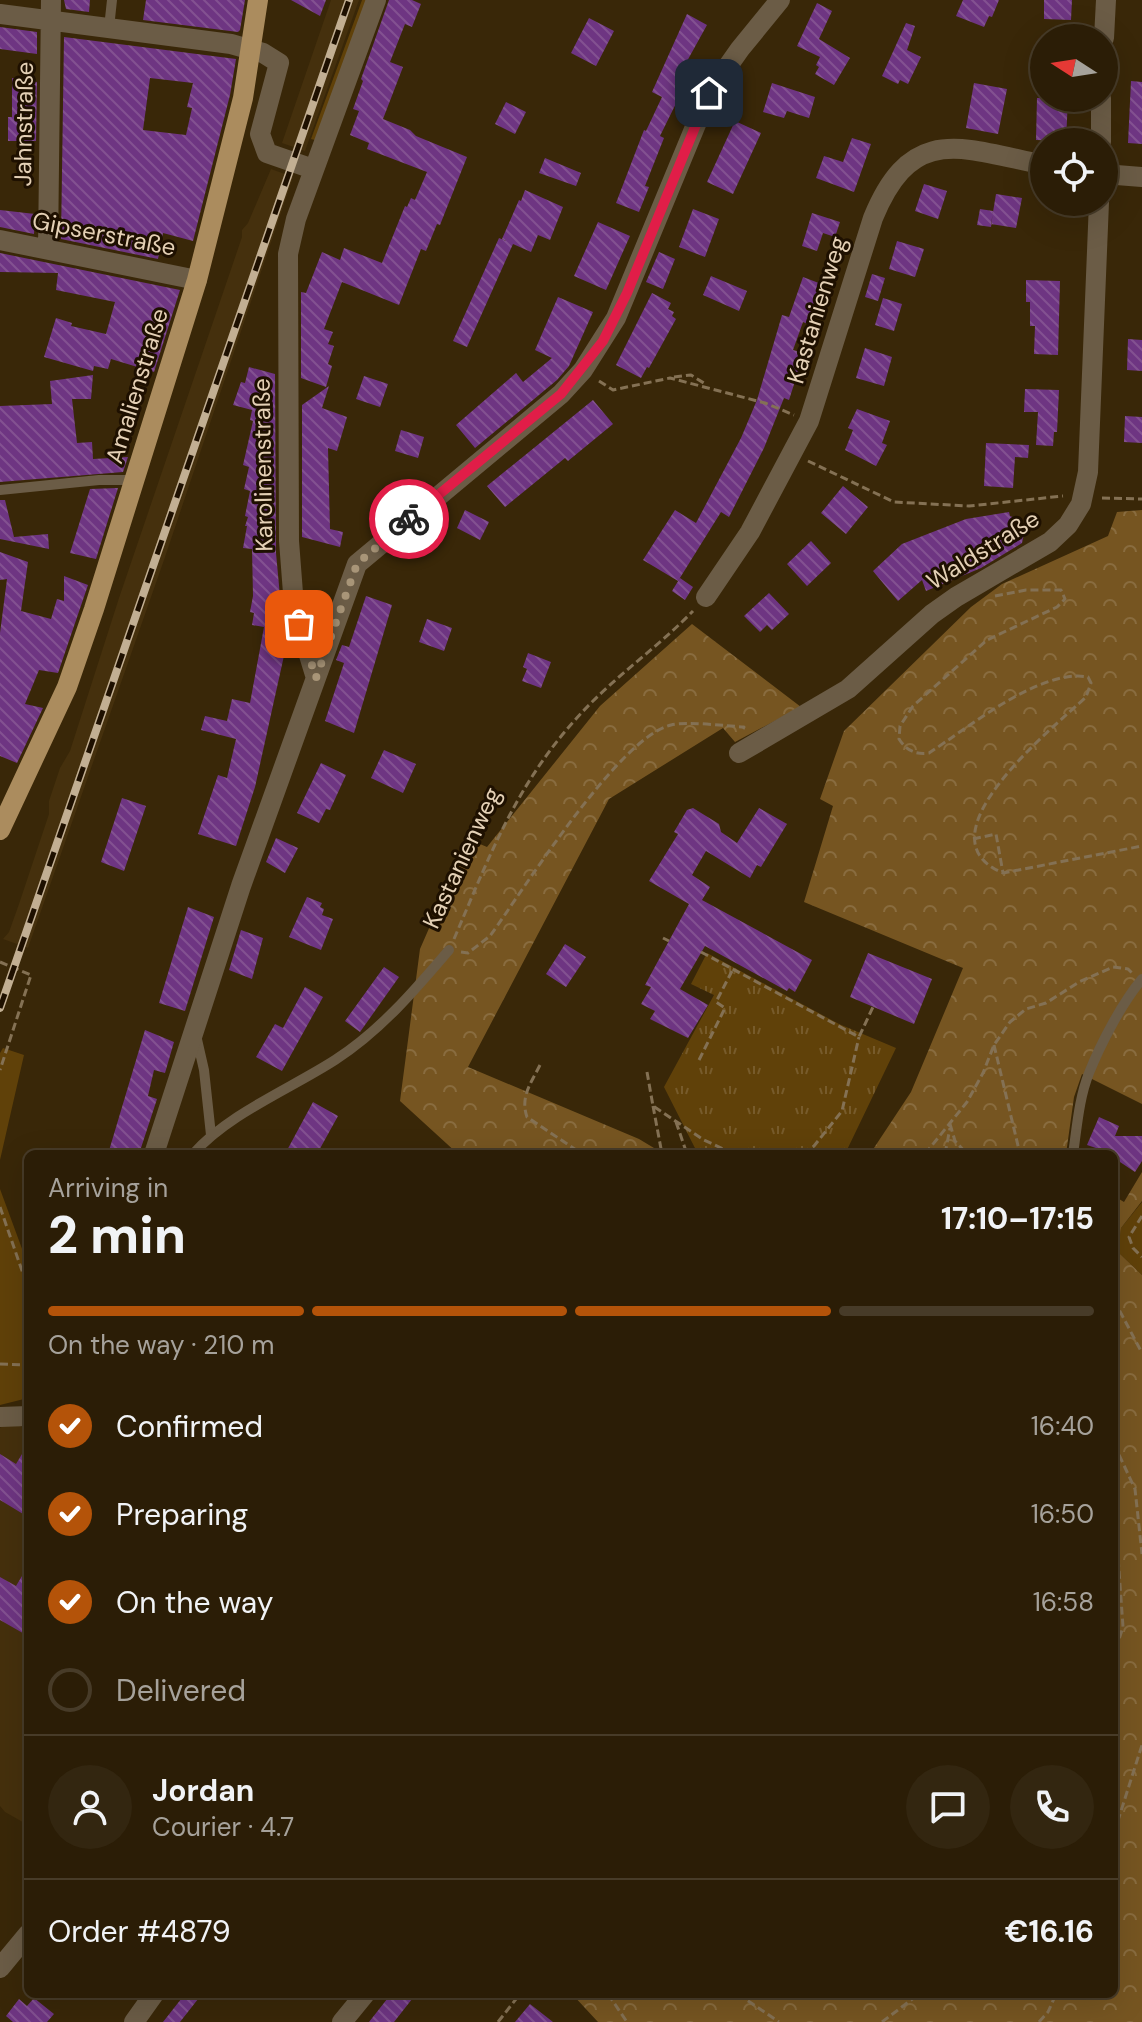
<!DOCTYPE html>
<meta charset="utf-8">
<style>
:root{--surface:#2b1d06;--page:#332610;--text:#f1f3f6;--muted:#a6a29b;--line:#473b28;--accent:#b45309}
body{margin:0;font-family:"DM Sans",sans-serif;background:var(--page);color:var(--text);height:100vh;display:flex;flex-direction:column;font-size:30px;white-space:nowrap}
*{box-sizing:border-box;margin:0}
p{font-size:26px;color:var(--muted)}
.icon{flex:none;width:44px;height:44px;fill:none;stroke:currentColor;stroke-width:2;stroke-linecap:round;stroke-linejoin:round}
.map{position:relative;flex:1;overflow:hidden}
.drawer{position:absolute;left:24px;top:1150px;width:1094px;height:848px;display:flex;flex-direction:column;background:var(--surface);border-radius:12px;box-shadow:0 8px 32px #0002,0 0 0 2px var(--line)}
.drawer>*{flex:none}
.needle{width:52px;rotate:282deg}
.tools{position:absolute;left:1030px;top:24px;display:grid;gap:16px}
.tools a{display:grid;place-items:center;width:88px;height:88px;border-radius:50%;background:var(--surface);box-shadow:0 8px 32px #0002,0 0 0 2px var(--line);font-size:40px}
.pin{position:absolute;display:grid;place-items:center;width:68px;height:68px;color:#fff;margin:-34px;border-radius:16px;box-shadow:0 4px 12px #0006}
.courier{position:absolute;display:grid;place-items:center;width:80px;height:80px;margin:-40px;border:6px solid #e11d48;border-radius:50%;background:#fff;color:#222;box-shadow:0 2px 10px #0007}
.overview em{font-style:normal;font-weight:800}
.overview div{display:flex;flex-direction:column-reverse}
.overview{display:flex;align-items:center;justify-content:space-between;height:136px;padding:0 24px}
h1{font-size:52px;font-weight:800;line-height:60px}
.bar{display:grid;grid-template-columns:repeat(4,1fr);gap:12px 8px;align-content:center;height:96px;padding:0 24px}
.bar i{height:10px;border-radius:6px;background:var(--line)}
.bar .current{background:var(--accent)}
.bar p{grid-column:span 4}
.line{display:flex;align-items:center;gap:20px;padding:0 24px;border-top:2px solid var(--line)}
.line div{flex:1}
.round{display:grid;place-items:center;flex:none;width:84px;height:84px;border-radius:42px;background:var(--page)}
ol{padding:0 24px;list-style:none}
li{display:flex;align-items:center;gap:24px;height:88px}
li p{margin-inline-start:auto}
li .icon{padding:8px;border-radius:50%;background:var(--accent);color:#fff;stroke-width:4}
li:last-child{color:var(--muted)}
li i{width:44px;height:44px;border:4px solid var(--line);border-radius:50%}
.map>svg:first-child{display:block}
.built{fill:#45300d}
.grass{fill:#604109}
.forest{fill:url(#forest-crowns)}
.park{fill:url(#park-tufts)}
.building{fill:url(#building-back-hatch);fill-rule:evenodd}
.lines{fill:none;stroke-linecap:round;stroke-linejoin:round}
.path{stroke:#847154;stroke-width:3;stroke-dasharray:8 4;stroke-linecap:butt}
.lane{stroke:#6b5c46;stroke-width:10}
.street{stroke:#6b5c46;stroke-width:20}
.primary{stroke:#ab8c5e;stroke-width:20}
.rail-casing{stroke:#c2af93;stroke-width:8}
.rail{stroke:#1e1000;stroke-width:5;stroke-dasharray:15;stroke-linecap:butt}
.done{stroke:#a89578;stroke-width:8;stroke-dasharray:0 14.4}
.route{stroke:#e11d48;stroke-width:10}
.labels{text-anchor:middle;stroke-width:6;stroke-linejoin:round;paint-order:stroke}
.street-label{font-size:24px;fill:#e4d0b5;stroke:#1e1000}
</style>
<div class="map">
<svg width="1142" height="2022" viewBox="0 0 1142 2022">
<defs>
<pattern id="forest-crowns" width="20" height="18" patternUnits="userSpaceOnUse" patternTransform="scale(2)"><rect width="20" height="18" fill="#765521"/><path d="M2 6a3 3 0 1 1 6 0M12 15a3 3 0 1 1 6 0" fill="none" stroke="#896c3f"/></pattern>
<pattern id="park-tufts" width="24" height="20" patternUnits="userSpaceOnUse" patternTransform="scale(2)"><rect width="24" height="20" fill="#604109"/><path d="M3 7l-1-3M5 7V3M7 7l1-3M15 17l-1-3M17 17v-4M19 17l1-3" fill="none" stroke="#775b2b"/></pattern>
<pattern id="building-back-hatch" width="6" height="6" patternUnits="userSpaceOnUse" patternTransform="scale(2)"><rect width="6" height="6" fill="#6e3582"/><path d="M-1 5l2 2M0 0l6 6M5-1l2 2" fill="none" stroke="#835191"/></pattern>
</defs>
<rect width="100%" height="100%" fill="#392708"/>
<path class="built" d="M331,0H359L305,151L282,143Z
M271,169L293,177L164,560L28,948L3,939L9,932L19,904L49,814V801L60,768L70,751L119,598L242,237V230L248,223Z
M4,1425H19L28,1432V1825L5,1812L0,1806V1428Z"/>
<path class="grass" d="M362,0H368L315,140L311,139Z
M3,1048L24,1055L0,1160V1053Z
M0,1189L28,1265V1398L0,1405Z
M1142,1202V1275L1118,1252L1121,1228Z"/>
<path class="forest" d="M1142,510V1104L1082,1074L1074,1097L1066,1154H870L911,1092L963,968L804,902L833,806L820,799L844,731L971,607L1002,584L1108,536L1117,512Z
M692,624L801,707L735,742L723,728L609,799L468,1067L639,1139L664,1154H458L400,1101L420,949L468,839L487,847L600,706Z
M1142,1172V1201L1121,1228L1118,1252L1142,1275V2022H598L572,1994H1114V1196L1124,1202Z"/>
<path class="park" d="M707,953L839,1024L896,1048L845,1154H701L697,1152L664,1087L714,995L691,984Z"/>
<path class="building" d="M64,0H90L89,12L66,9Z
M146,0H245L240,30L238,32L143,20Z
M291,0H326L320,16Z
M389,0H412L421,4L412,27L405,24L390,62L403,67L383,119L410,130L416,136L467,157L440,225L437,224L426,251L421,249L399,305L342,282L324,329L333,332L328,344L334,346L328,364L332,366L326,387L301,378V292L306,293L322,252L340,260L344,248L382,263L405,206L407,207L411,198L415,200L427,172L367,149L369,143L350,135L359,111L353,109L363,81L361,79Z
M963,0H999L992,17L989,16L984,27L956,16Z
M1044,0H1072L1071,20L1044,19Z
M817,3L832,11L819,39L850,58L834,85L815,74L819,67L816,65L820,57L797,46Z
M687,14L707,25L686,63L694,67L660,136L664,138L645,186L649,187L639,212L616,203L644,130L646,131L662,97L652,92Z
M589,18L614,31L596,66L571,53Z
M906,23L915,26L907,50L921,57L908,84L900,80L898,84L882,76Z
M0,27L37,32V54L0,49Z
M64,37L236,59L230,95L193,241L163,233L158,259L61,239ZM150,78L193,83L187,107L192,108L186,135L143,130Z
M12,78L37,82L36,141H8V117H12Z
M1131,81L1142,82V144L1128,143Z
M772,83L815,97L809,118L787,111L784,118L763,112Z
M974,83L1007,89L998,134L966,128Z
M1037,98H1068L1066,141L1036,140Z
M506,102L526,112L515,134L495,124Z
M735,121L761,133L733,194L707,182Z
M852,138L871,144L854,192L816,178L824,156L843,162Z
M545,158L581,173L576,186L539,173Z
M924,184L947,191L938,219L915,211Z
M525,190L563,207L550,240L538,235L531,252L513,244L467,347L453,341L499,238L506,241L502,239L519,200L521,201Z
M996,194L1022,198L1016,228L991,224Z
M693,209L719,219L705,257L679,247Z
M980,209L993,211L991,227L977,225Z
M0,210L35,214L34,234L0,227Z
M812,213L840,222L835,237L823,233L817,251L802,246Z
M598,222L630,236L606,290L574,276Z
M897,241L924,249L915,277L889,269Z
M659,252L675,259L663,289L646,282Z
M0,253L180,290L154,372L111,359L108,369L94,366L93,371L44,357L56,318L72,323L71,326L106,334L115,302L56,290L58,273L0,272Z
M872,274L885,278L878,301L865,297Z
M711,276L747,291L739,311L703,295Z
M803,277L824,285L810,325L803,322L793,350L804,353L789,400L784,398L764,448L729,517L721,512L678,581L643,560L675,510L696,523L741,438L757,400L782,315L789,317Z
M1026,280L1060,281L1058,355L1034,354L1035,326H1030V302H1026Z
M652,293L671,303L668,309L674,312L672,316L676,319L649,368L647,367L641,378L616,365Z
M558,297L593,312L569,366L557,380L475,448L456,425L516,373L523,382L552,358L535,350Z
M883,298L902,304L894,331L875,325Z
M1128,339L1142,340V371L1127,370Z
M865,348L892,357L884,386L856,378Z
M249,367L275,374L276,553L281,607L289,633L255,787L236,846L198,834L218,775L227,778L236,739L201,730L205,716L227,721L232,699L250,703L264,627L252,625L254,613L250,612L253,596L252,549L243,548L247,526H245L248,517L245,516L250,491L244,489L249,467L243,465L253,421L250,420L252,410L233,405L241,382L245,383Z
M93,375L91,399H72L77,443L92,442L93,459L128,457L123,472L0,482V406L52,404L50,381Z
M364,376L388,384L380,407L356,399Z
M329,386L322,408L347,417L337,451L328,448L330,529L343,532L340,547L302,537V405Z
M1025,389L1059,390L1057,432H1054L1053,446L1036,445L1038,412H1024Z
M593,400L613,424L568,461L565,458L505,507L487,486Z
M857,409L890,421L882,443L887,445L876,466L845,450L853,430L848,428Z
M1125,416L1142,417V443L1124,442Z
M401,430L424,437L418,458L395,451Z
M986,443L1029,445L1028,458L1015,457L1013,488L984,486Z
M843,486L868,507L846,534L821,513Z
M118,488L96,559L70,553L90,489Z
M0,500H5L14,537L48,534L49,549L0,539Z
M465,510L489,522L480,540L457,528Z
M1009,512L1010,516L1021,520L1025,529L1022,543L981,568L926,591L922,580L898,601L873,571L902,544L966,519Z
M811,541L831,563L807,586L787,564Z
M0,552L28,562L21,611L51,619L57,599L64,601V576L88,585L58,673L39,670L25,704L43,708L17,763L0,756V633L7,579L0,580Z
M680,578L693,587L685,600L672,591Z
M769,593L789,614L772,630L767,625L760,632L744,616Z
M366,596L392,605L354,733L325,721L344,663L336,660L342,645L349,647Z
M427,619L452,628L444,651L419,642Z
M528,653L551,662L541,688L522,681L527,669L523,667Z
M384,750L416,764L403,793L371,778Z
M321,763L346,775L330,810L326,809L319,823L297,813Z
M122,798L146,806L124,871L101,862Z
M693,808L719,824L721,832L737,843L759,808L787,824L761,867L757,865L750,878L706,851L692,875L710,887L702,900L812,960L795,992L789,988L787,991L705,946L680,989L708,1005L688,1038L650,1019L655,1011L641,1004L651,987L645,985L689,904L649,881L678,834L674,832L687,810Z
M276,838L298,848L285,873L266,862Z
M307,897L322,903L320,907L324,909L322,915L333,919L321,950L289,937Z
M188,907L214,917L185,1011L159,1003Z
M241,930L263,938L252,979L229,970Z
M565,944L586,957L566,987L546,974Z
M868,953L932,979L914,1024L850,997Z
M384,967L399,977L360,1032L345,1021Z
M305,987L323,997L282,1071L256,1057L275,1024L283,1028Z
M145,1030L174,1042L165,1073L154,1070L148,1096L157,1099L139,1154H108Z
M313,1102L338,1116L317,1154H285Z
M1099,1117L1119,1126L1115,1136H1142V1161L1135,1172L1114,1158V1154L1087,1145Z
M28,1444V1517L0,1500V1454L16,1464Z
M28,1566V1636L0,1620V1577L16,1586Z
M185,1994H202L180,2022H163Z
M391,1994H416L394,2022H369Z
M34,1998L54,2014L47,2022H13L6,2016L19,1999L27,2006Z
M530,2004L553,2022H515Z"/>
<g class="lines">
<path class="path" d="M674,377L691,375L707,385
M599,381L613,390L670,378L765,403L794,415
M808,461L894,502L969,506L1063,496
M1102,498L1142,499
M995,596L1026,590H1061L1065,599L1057,607L987,640L913,706L900,726L899,739C906,750 915,755 929,753C968,728 1040,668 1088,677L1091,683L1086,697C1053,728 916,837 1003,873L1142,846
M973,839L996,834L1003,873
M663,938L669,941
M454,939C493,848 520,774 592,702C624,670 661,644 693,611
M461,952L468,953L490,936C524,889 619,737 671,725C688,721 726,726 744,727L743,729
M701,952L859,1037L873,1007
M0,962L31,975L0,1070
M994,1045L1020,1154
M699,1060L725,1008L716,1002L732,971
M540,1065C531,1083 520,1097 527,1117L582,1154
M647,1072L653,1106L704,1140L734,1154
M653,1106L662,1154
M676,1122L687,1154
M950,1124L955,1141L967,1154
M803,1154L814,1146L842,1111L859,1037
M925,1154L967,1102L983,1073L994,1045L1010,1022L1026,1009L1046,1003L1079,982L1113,967L1128,969L1132,973
M945,1154L950,1128
M0,1207L28,1288
M1142,1216L1129,1237L1133,1248L1142,1257
M1114,1300L1142,1353
M0,1364L23,1365L28,1362
M1114,1444L1135,1489L1142,1554
M1114,1499L1123,1627L1114,1655
M1114,1833L1142,1745
M608,1994L627,2022
M738,1994L779,2022
M498,2022L520,1994
M882,2022L919,1994
M1039,2022L1048,2012L1056,1994"/>
<path class="lane" d="M109,28L112,0
M0,490L99,480H135
M196,1035L204,1070L211,1135
M193,1154C228,1114 290,1089 335,1060C380,1031 415,990 449,950
M1073,1154C1077,1127 1079,1098 1089,1073C1101,1043 1122,1003 1142,979"/>
<path class="street" d="M0,14L231,44L263,53L279,63L260,134L267,153L313,169
M1104,38L1106,0
M1101,142V98
M1104,174L1142,177
M0,240L197,280
M48,249L51,0
M706,597L750,532L809,421L873,218C912,123 961,148 1044,165
M316,678L294,606L289,541L288,254L296,219L376,0
M739,753L848,689L932,614L956,597L1050,542L1068,525L1081,504L1088,472L1099,202
M154,1154L241,886L357,564L561,394L583,370L616,318L709,93L740,49L780,0
M0,1417L28,1416
M0,1968L28,1934
M134,2022L154,1994
M342,2022L365,1994"/>
<path class="primary" d="M0,830L67,687L94,609L197,280L243,98L258,0"/>
<g class="rail-casing">
<path id="rail" d="M0,1008L349,0"/>
</g>
<use href="#rail" class="rail"/>
</g>
<g class="lines">
<path class="done" d="M299,624L316,678L357,564L409,519"/>
<path class="route" d="M409,519L561,394L603,341L627,293L709,93"/>
</g>
<g class="labels">
<g class="street-label">
<text transform="translate(24 124) rotate(-89)" y="8">Jahnstraße</text>
<text transform="translate(104 234) rotate(11)" y="8">Gipserstraße</text>
<text transform="translate(817 310) rotate(-73)" y="8">Kastanienweg</text>
<text transform="translate(137 386) rotate(-73)" y="8">Amalienstraße</text>
<text transform="translate(263 465) rotate(-91)" y="8">Karolinenstraße</text>
<text transform="translate(983 550) rotate(-32)" y="8">Waldstraße</text>
<text transform="translate(462 858) rotate(-65)" y="8">Kastanienweg</text>
</g>
</g>
</svg>
<div class="tools">
<a><svg class="needle" viewBox="-14 -14 28 28"><path d="M0-13l5 13h-10z" fill="#e53935"/><path d="M0 13l5-13h-10z" fill="#a6a29b"/></svg></a>
<a><svg class="icon" aria-label="locate" viewBox="0 0 24 24"><circle cx="12" cy="12" r="6"/><path d="M12 2v4M12 18v4M2 12h4M18 12h4"/></svg></a>
</div>
<div class="pin" style="left:299px;top:624px;background:#ea580c"><svg class="icon" aria-label="bag" viewBox="0 0 24 24"><path d="M5 8h14l-1 12H6zM9 8a3 3 0 0 1 6 0"/></svg></div>
<div class="pin" style="left:709px;top:93px;background:#1f2937"><svg class="icon" aria-label="home" viewBox="0 0 24 24"><path d="M3 11l9-7 9 7M6 9v11h12V9"/></svg></div>
<div class="courier" style="left:409px;top:519px"><svg class="icon" aria-label="bike" viewBox="0 0 24 24"><circle cx="6" cy="16" r="4"/><circle cx="18" cy="16" r="4"/><path d="M6 16l4-8h5l3 8M10 8l3 8H6M13 5h3"/></svg></div>
<section class="drawer">
<div class="overview"><div><h1>2 min</h1><p>Arriving in</p></div><em>17:10–17:15</em></div>
<div class="bar"><i class="current"></i><i class="current"></i><i class="current"></i><i></i><p>On the way · 210 m</p></div>
<ol>
<li><svg class="icon" aria-label="check" viewBox="0 0 24 24"><path d="M5 12l5 5 9-10"/></svg>Confirmed<p>16:40</p></li>
<li><svg class="icon" aria-label="check" viewBox="0 0 24 24"><path d="M5 12l5 5 9-10"/></svg>Preparing<p>16:50</p></li>
<li><svg class="icon" aria-label="check" viewBox="0 0 24 24"><path d="M5 12l5 5 9-10"/></svg>On the way<p>16:58</p></li>
<li><i></i>Delivered</li>
</ol>
<div class="line" style="height:144px"><a class="round"><svg class="icon" aria-label="person" viewBox="0 0 24 24"><circle cx="12" cy="8" r="4"/><path d="M4 21q1-7 8-7t8 7"/></svg></a><div><b>Jordan</b><p>Courier · 4.7</p></div><a class="round"><svg class="icon" aria-label="chat" viewBox="0 0 24 24"><path d="M4 5h16v11H9l-5 4z"/></svg></a><a class="round"><svg class="icon" aria-label="phone" viewBox="0 0 24 24"><path d="M5 4h4l2 5-3 2q2 4 5 5l2-3 5 2v4C11 20 4 13 5 4z"/></svg></a></div>
<div class="line" style="height:104px"><div>Order #4879</div><b>€16.16</b></div>
</section>
</div>
